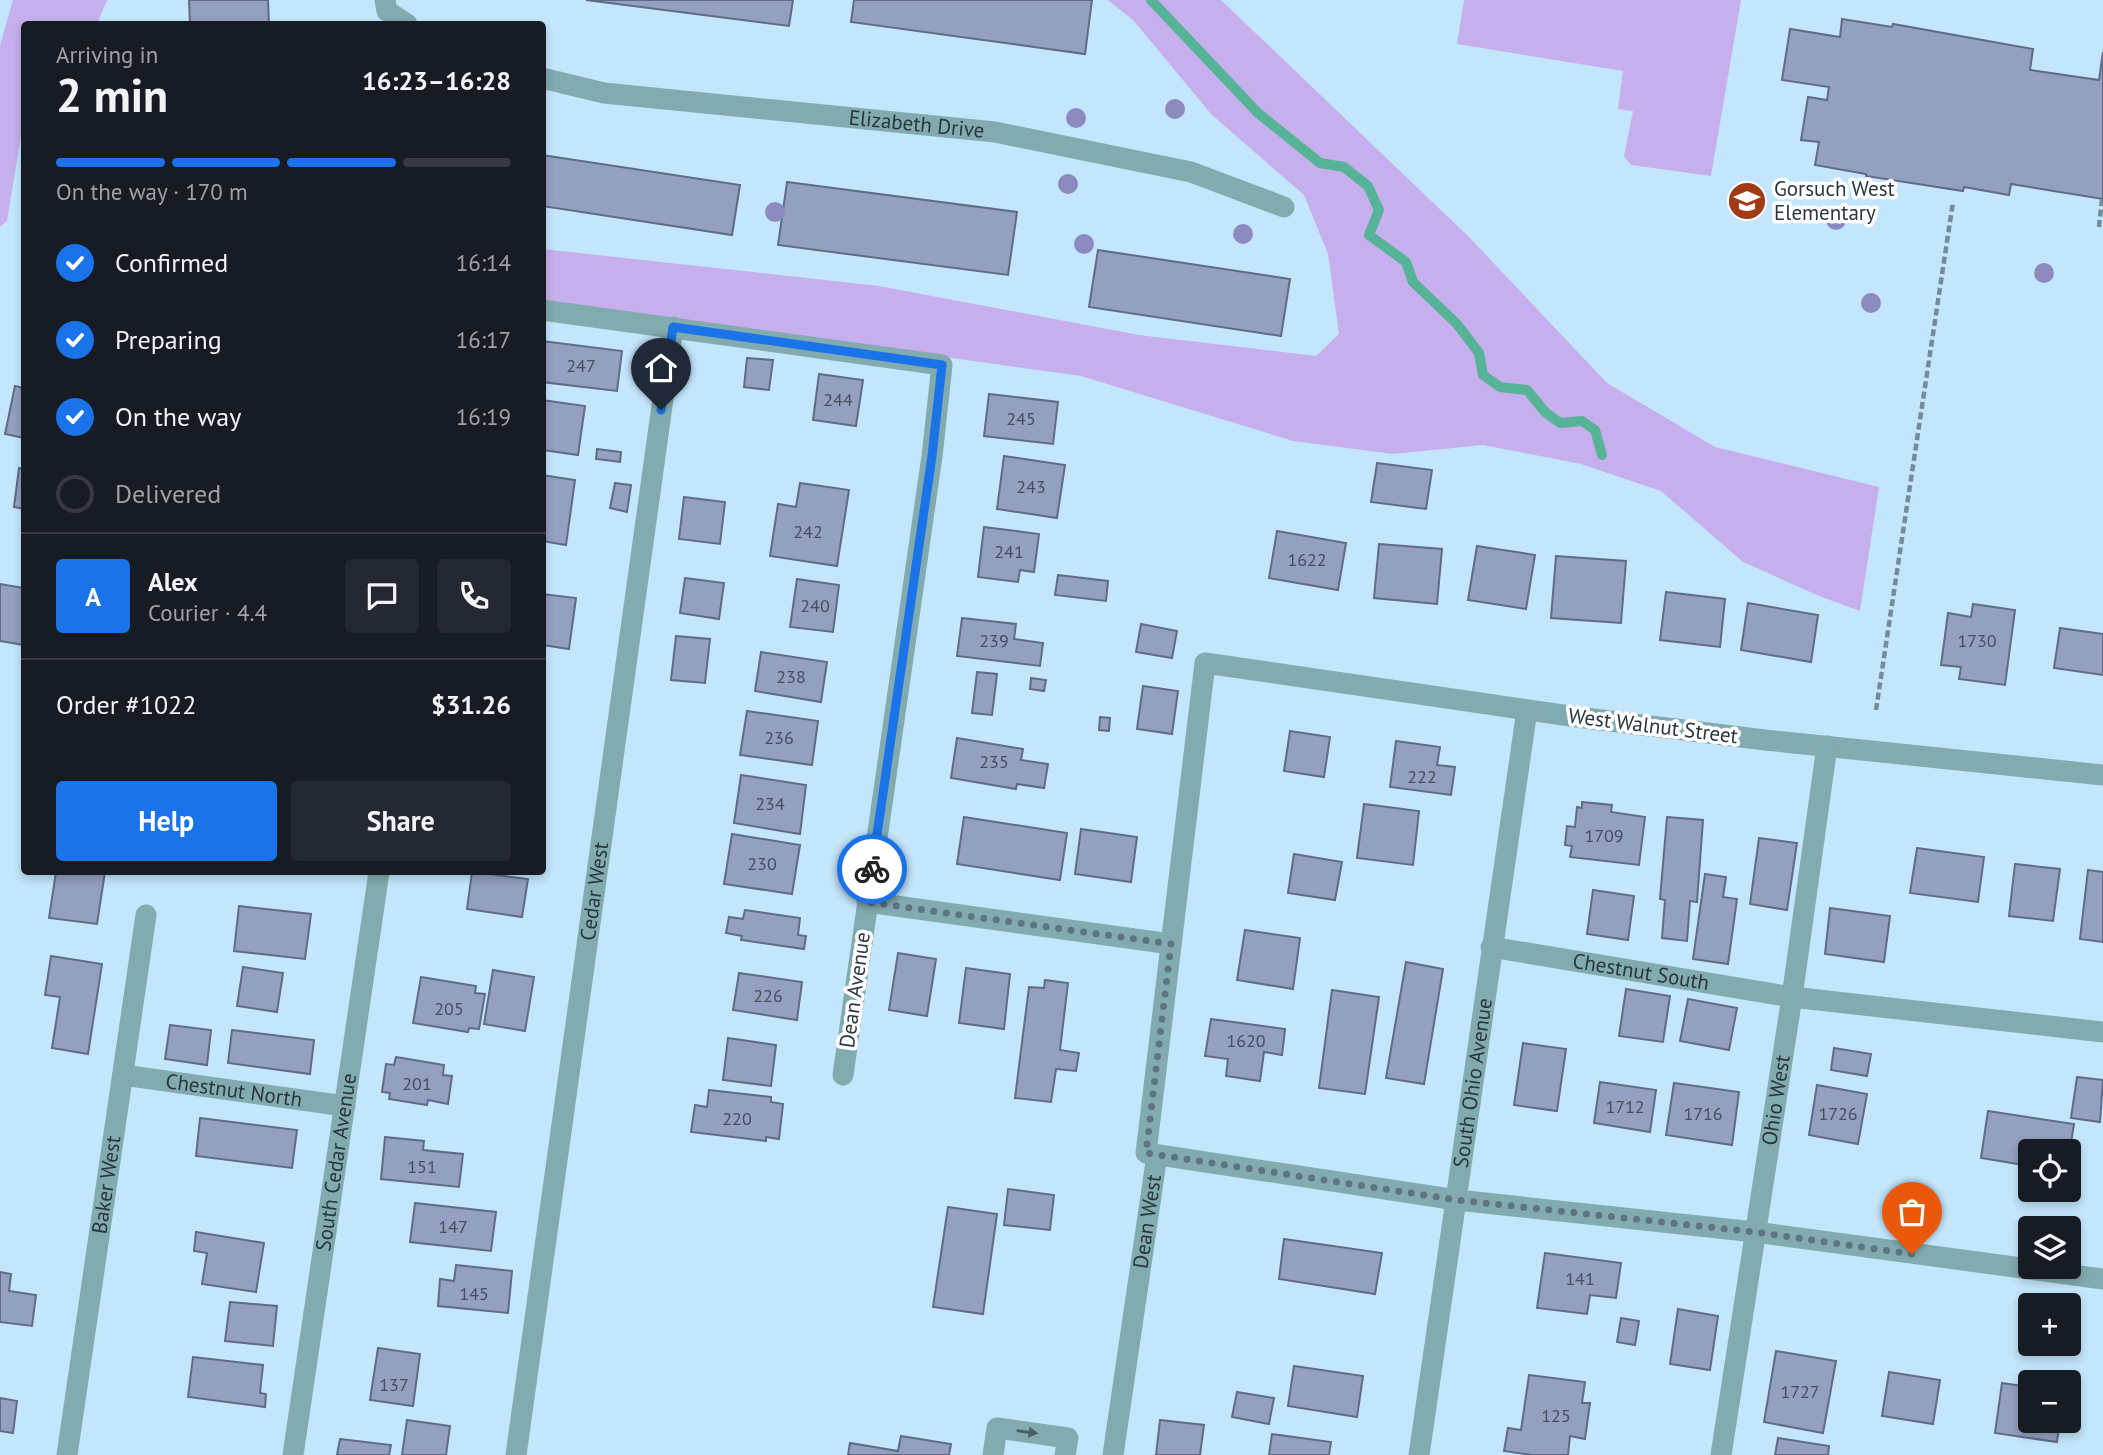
<!DOCTYPE html>
<meta charset="utf-8">
<style>
:root{--surface:#171b24;--page:#242831;--text:#f1f3f6;--muted:#9ea1a6;--line:#363941;--accent:#1a73e8}
body{margin:0;font-family:"PT Sans",sans-serif;background:var(--page);color:var(--text);height:100vh;display:flex;flex-direction:column;font-size:26px;white-space:nowrap}
*{box-sizing:border-box;margin:0}
p{font-size:23px;color:var(--muted)}
.icon{flex:none;width:38px;height:38px;fill:none;stroke:currentColor;stroke-width:2;stroke-linecap:round;stroke-linejoin:round}
.map{position:relative;flex:1;overflow:hidden}
.drawer{position:absolute;left:21px;top:21px;width:525px;height:854px;display:flex;flex-direction:column;background:var(--surface);border-radius:7px;box-shadow:0 4px 10px #0003}
.drawer>*{flex:none}
.controls{position:absolute;left:2018px;top:1139px;display:grid;gap:14px}
.controls a{display:grid;place-items:center;width:63px;height:63px;border-radius:7px;background:var(--surface);box-shadow:0 4px 10px #0003;font-size:35px}
.pin{position:absolute;display:grid;place-items:center;width:60px;height:60px;color:#fff;margin:-72px -30px;border-radius:50% 50% 50% 0;rotate:-45deg;box-shadow:0 0 7px #0007}
.pin .icon{rotate:45deg}
.courier{position:absolute;display:grid;place-items:center;width:70px;height:70px;margin:-35px;border:5px solid #1a73e8;border-radius:50%;background:#fff;color:#222;box-shadow:0 2px 9px #0007}
.headline em{font-style:normal;font-weight:700}
.headline div{display:flex;flex-direction:column-reverse}
.headline{display:flex;align-items:center;justify-content:space-between;height:119px;padding:0 35px}
h1{font-size:46px;font-weight:700;line-height:52px}
.bar{display:grid;grid-template-columns:repeat(4,1fr);gap:10px 7px;align-content:center;height:84px;padding:0 35px}
.bar i{height:9px;border-radius:5px;background:var(--line)}
.bar .selected{background:var(--accent)}
.bar p{grid-column:span 4}
.line{display:flex;align-items:center;gap:18px;padding:0 35px;border-top:2px solid var(--line)}
.line div{flex:1}
.round{display:grid;place-items:center;flex:none;width:74px;height:74px;border-radius:7px;background:var(--page)}
ol{padding:0 35px;list-style:none}
li{display:flex;align-items:center;gap:21px;height:77px}
li p{margin-inline-start:auto}
li .icon{padding:7px;border-radius:50%;background:var(--accent);color:#fff;stroke-width:4}
li:last-child{color:var(--muted)}
li i{width:38px;height:38px;border:4px solid var(--line);border-radius:50%}
.cta{display:flex;gap:14px;margin-top:auto;padding:14px 35px}
.cta a{flex:1;height:80px;border-radius:7px;background:var(--accent);color:#fff;font-size:28px;font-weight:700;line-height:80px;text-align:center}
.cta a+a{background:var(--page);color:var(--text)}
.map>svg:first-child{display:block}
.green{fill:#c6afed}
.lines{fill:none;stroke-linecap:round;stroke-linejoin:round}
.stream{stroke:#57b397;stroke-width:10}
.building{fill:#94a0bf;stroke:#606b88;stroke-width:2}
.path{stroke:#738b9a;stroke-width:4.5;stroke-dasharray:7 3.5;stroke-linecap:butt}
.minor{stroke:#82abaf;stroke-width:21}
.tree{fill:#8d8abf}
.oneway{fill:#485f66}
.done{stroke:#5e7481;stroke-width:7;stroke-dasharray:0 12.6}
.route{stroke:#1a73e8;stroke-width:9}
.labels{text-anchor:middle;stroke-width:7;stroke-linejoin:round;paint-order:stroke}
.number-label{font-size:18px;fill:#43505f}
.street-label{font-size:21px;fill:#28363f;stroke:#fff}
.poi-label{font-size:21px;fill:#28363f;stroke:#fff;text-anchor:start}
</style>
<div class="map">
<svg width="2103" height="1455" viewBox="0 0 2103 1455">
<rect width="100%" height="100%" fill="#c3e6fc"/>
<path class="green" d="M13,0H107L97,24H24V135H21L7,221L0,227V45Z
M1108,0H1221L1468,236L1607,383L1715,447L1879,487L1860,611L1819,596L1743,562L1661,491L1581,464L1483,445L1393,454L1293,441L1081,376L543,301V249L879,286L1139,335L1316,356L1339,334L1328,254L1304,195L1211,114L1134,21Z
M1464,0H1741L1711,176L1631,165L1624,156L1633,111L1618,109L1623,71L1457,44Z"/>
<g class="lines">
<path class="stream" d="M1151,0L1258,113L1320,163L1344,167L1368,186L1379,210L1369,235L1406,262L1413,282L1457,324L1479,353L1483,375L1500,387L1527,390L1545,412L1560,423L1582,421L1595,430L1602,455"/>
</g>
<path class="building" d="M189,0H268L269,24H190Z
M586,0H793L789,26Z
M854,0H1092L1085,54L851,22Z
M1842,19L1892,27L1893,24L2033,49L2030,70L2099,80L2103,52V199L2011,184L2009,195L1964,187L1963,191L1866,176V174L1815,165L1819,142L1801,140L1808,97L1827,100L1829,87L1782,80L1790,29L1840,37Z
M542,155L740,185L732,235L542,206Z
M787,182L1017,212L1008,275L778,245Z
M1098,250L1290,279L1281,336L1089,307Z
M542,341L622,351L617,391L542,382Z
M747,358L773,360L769,390L744,387Z
M819,374L863,380L856,426L813,420Z
M15,386L24,388V438L5,434Z
M989,394L1058,402L1053,444L984,436Z
M542,400L585,406L578,455L542,450Z
M597,449L621,452L620,462L596,459Z
M1004,456L1065,465L1057,518L997,509Z
M1377,463L1432,470L1426,509L1371,502Z
M19,468L24,469V509L14,507Z
M542,475L575,480L566,545L542,541Z
M615,483L631,485L627,512L610,508Z
M800,483L849,490L837,566L770,556L778,504L796,507Z
M684,497L725,502L720,544L679,539Z
M984,527L1039,534L1034,572L1020,570L1018,582L978,577Z
M1277,531L1346,543L1338,590L1269,578Z
M1379,544L1442,549L1437,604L1374,598Z
M1477,546L1535,555L1526,609L1468,600Z
M1556,556L1626,561L1621,623L1551,618Z
M1058,575L1108,581L1106,601L1055,595Z
M685,578L724,583L719,619L680,613Z
M797,579L839,585L833,632L790,627Z
M0,584L24,588V645L0,641Z
M1666,592L1725,599L1720,647L1660,640Z
M542,594L576,598L569,649L542,645Z
M1748,603L1818,615L1811,662L1741,650Z
M1973,604L2015,610L2005,685L1959,679L1961,667L1941,665L1948,613L1971,617Z
M962,618L1016,624L1014,639L1043,643L1040,666L957,656Z
M1141,624L1177,631L1172,658L1136,652Z
M2060,628L2103,634V675L2054,668Z
M676,636L710,639L705,683L671,680Z
M761,652L827,662L821,702L755,691Z
M977,672L997,674L992,715L972,713Z
M1031,678L1046,680L1044,691L1030,689Z
M1143,686L1178,691L1172,734L1137,729Z
M747,711L818,721L812,765L740,755Z
M1100,717L1110,718L1109,731L1099,730Z
M1290,731L1330,737L1324,777L1284,771Z
M957,738L1023,749L1021,760L1048,764L1044,788L1017,784L1016,789L951,778Z
M1396,741L1440,747L1437,765L1455,767L1451,795L1390,787Z
M741,775L806,785L800,834L734,823Z
M1582,802L1612,805L1611,812L1645,817L1639,865L1570,857L1572,846L1565,845L1567,826L1575,827L1577,807L1582,808Z
M1364,804L1419,811L1413,865L1357,858Z
M964,817L1067,833L1060,880L957,864Z
M1667,817L1703,820L1697,902L1690,901L1687,941L1662,938L1665,900L1660,899Z
M1081,829L1137,837L1131,882L1075,874Z
M732,834L800,845L792,894L724,884Z
M1759,838L1797,843L1787,910L1750,904Z
M1917,848L1984,857L1978,902L1910,893Z
M1294,854L1342,862L1335,900L1288,893Z
M2015,864L2060,869L2053,921L2009,916Z
M2088,870L2103,872V942L2080,939Z
M56,872H105L97,924L49,918Z
M472,872L528,879L522,917L467,909Z
M1705,874L1726,877L1723,897L1737,899L1728,964L1693,959Z
M1593,890L1634,896L1628,940L1587,934Z
M239,906L311,914L305,959L234,951Z
M1830,908L1890,916L1884,962L1825,954Z
M745,910L800,918L798,935L806,936L804,949L741,940L742,936L726,933L729,917L743,919Z
M1245,930L1300,938L1293,989L1237,980Z
M898,953L936,959L927,1016L889,1010Z
M51,956L102,964L88,1054L52,1048L60,997L45,995Z
M1406,962L1443,969L1424,1084L1386,1078Z
M243,967L283,973L277,1012L237,1006Z
M966,968L1010,974L1004,1029L959,1023Z
M493,970L534,977L525,1031L484,1024Z
M739,973L802,982L797,1020L733,1010Z
M421,977L476,986L475,993L485,994L479,1029L469,1028L468,1032L413,1023Z
M1045,980L1068,983L1060,1050L1079,1053L1076,1071L1056,1069L1051,1102L1015,1098L1029,987L1044,988Z
M1626,989L1670,996L1663,1042L1619,1036Z
M1332,990L1379,997L1365,1094L1319,1088Z
M1688,999L1737,1008L1729,1050L1680,1041Z
M1211,1019L1285,1029L1282,1055L1264,1052L1260,1081L1226,1076L1228,1059L1205,1056Z
M170,1025L211,1030L207,1065L165,1059Z
M232,1030L314,1040L310,1074L228,1063Z
M728,1038L776,1045L771,1086L723,1080Z
M1523,1043L1566,1049L1557,1111L1514,1105Z
M1834,1048L1871,1054L1867,1076L1831,1070Z
M396,1057L444,1065L443,1075L452,1076L448,1104L428,1100L427,1105L389,1099L390,1093L382,1092L386,1064L394,1065Z
M2077,1077L2103,1080L2100,1122L2071,1118Z
M1600,1082L1656,1090L1650,1132L1594,1123Z
M1674,1083L1739,1092L1732,1145L1666,1135Z
M1817,1085L1867,1094L1858,1144L1809,1135Z
M709,1090L771,1097V1102L783,1104L779,1139L766,1137V1141L691,1132L695,1105L707,1107Z
M1988,1111L2074,1124L2068,1162V1152H2030V1166L1981,1158Z
M200,1118L297,1130L292,1168L196,1156Z
M385,1137L424,1141L423,1150L463,1154L459,1187L381,1179Z
M1008,1189L1054,1195L1050,1230L1004,1225Z
M415,1203L496,1212L491,1251L410,1242Z
M948,1207L997,1214L983,1314L933,1307Z
M196,1232L264,1243L256,1292L202,1284L207,1253L194,1251Z
M1284,1239L1382,1253L1375,1294L1279,1279Z
M1545,1253L1621,1263L1616,1298L1590,1295L1587,1314L1537,1308Z
M456,1265L512,1271L508,1313L438,1306L440,1279L454,1281Z
M0,1272L11,1274L9,1291L36,1295L32,1326L0,1322Z
M230,1302L277,1306L273,1346L225,1341Z
M1678,1309L1718,1316L1710,1370L1670,1364Z
M1621,1318L1639,1321L1635,1345L1617,1342Z
M378,1348L420,1354L413,1406L370,1400Z
M1776,1351L1836,1361L1823,1433L1764,1422Z
M193,1357L263,1365L260,1393L266,1394L265,1407L188,1397Z
M1294,1366L1363,1376L1357,1417L1288,1406Z
M1889,1372L1940,1380L1933,1424L1882,1416Z
M1529,1375L1585,1382L1582,1403H1590L1585,1439L1570,1436L1568,1455H1532L1504,1451L1508,1428L1521,1430Z
M2002,1383L2030,1387V1421H2060L2057,1442L1995,1433Z
M1237,1392L1274,1398L1269,1424L1232,1417Z
M0,1398L17,1401L13,1433L0,1431Z
M407,1420L450,1426L446,1455H402Z
M1160,1420L1204,1425L1200,1455H1156Z
M1272,1434L1331,1442L1329,1455H1269Z
M901,1436L951,1444L949,1455H848L850,1443L898,1451Z
M1778,1438L1829,1446L1828,1455H1775Z
M340,1439L391,1445L389,1455H337Z"/>
<g class="lines">
<path class="path" d="M2099,227L2102,199
M1876,710L1953,202"/>
<g class="minor">
<path d="M385,0L387,11L407,24"/>
<path id="s1" d="M542,78L604,93L995,132L1191,172L1284,207"/>
<path d="M542,310L942,365L932,456L843,1075"/>
<path d="M2103,775L1765,740L1577,717L1205,663L1146,1153L1457,1200L1755,1232L2103,1279"/>
<path d="M867,902L1171,944"/>
<path id="s2" d="M1491,947L1792,997L2103,1032"/>
<path id="s3" d="M123,1075L345,1106"/>
<path id="s4" d="M67,1455L146,915"/>
<path id="s5" d="M293,1455L379,872"/>
<path id="s6" d="M516,1455L673,327"/>
<path d="M993,1455L997,1428L1068,1438L1065,1455"/>
<path id="s7" d="M1113,1455L1157,1155"/>
<path id="s8" d="M1419,1455L1527,710"/>
<path id="s9" d="M1721,1455L1792,997L1827,746"/>
</g>
</g>
<g class="tree">
<circle cx="1175" cy="109" r="10"/>
<circle cx="1076" cy="118" r="10"/>
<circle cx="1068" cy="184" r="10"/>
<circle cx="775" cy="212" r="10"/>
<circle cx="1836" cy="220" r="10"/>
<circle cx="1243" cy="234" r="10"/>
<circle cx="1084" cy="244" r="10"/>
<circle cx="2044" cy="273" r="10"/>
<circle cx="1871" cy="303" r="10"/>
</g>
<defs><path id="oneway-solid" d="M-6-.8H1V-3.2L6.5 0L1 3.2V.8H-6Z" transform="scale(1.75)"/></defs>
<use class="oneway" href="#oneway-solid" transform="translate(1027 1432) rotate(8)"/>
<g class="lines">
<path class="done" d="M872,869L867,902L1171,944L1146,1153L1457,1200L1755,1232L1912,1254"/>
<path class="route" d="M661,410L673,327L942,365L932,456L872,869"/>
</g>
<defs>
<g id="school-disc" transform="scale(2.0125)"><circle r="9.5" fill="#a13b15" stroke="#fff"/><path d="M0-5L7-2L0 1L-7-2ZM-4 1L0 2.5L4 1V4Q0 6-4 4Z" fill="#fff"/></g>
</defs>
<g fill-rule="evenodd">
<use href="#school-disc" x="1747" y="201"/>
</g>
<g class="labels">
<g class="number-label">
<text x="581" y="372">247</text>
<text x="838" y="406">244</text>
<text x="1021" y="425">245</text>
<text x="1031" y="493">243</text>
<text x="808" y="538">242</text>
<text x="1009" y="558">241</text>
<text x="1307" y="566">1622</text>
<text x="815" y="612">240</text>
<text x="994" y="647">239</text>
<text x="1977" y="647">1730</text>
<text x="791" y="683">238</text>
<text x="779" y="744">236</text>
<text x="994" y="768">235</text>
<text x="1422" y="783">222</text>
<text x="770" y="810">234</text>
<text x="1604" y="842">1709</text>
<text x="762" y="870">230</text>
<text x="768" y="1002">226</text>
<text x="449" y="1015">205</text>
<text x="1246" y="1047">1620</text>
<text x="417" y="1090">201</text>
<text x="1625" y="1113">1712</text>
<text x="1703" y="1120">1716</text>
<text x="1838" y="1120">1726</text>
<text x="737" y="1125">220</text>
<text x="422" y="1173">151</text>
<text x="453" y="1233">147</text>
<text x="1580" y="1285">141</text>
<text x="474" y="1300">145</text>
<text x="394" y="1391">137</text>
<text x="1800" y="1398">1727</text>
<text x="1556" y="1422">125</text>
</g>
<g class="street-label">
<text dy="7" stroke="none"><textPath href="#s1" startOffset="378">Elizabeth Drive</textPath></text>
<text transform="translate(1653 726) rotate(7)" y="7">West Walnut Street</text>
<text dy="7" stroke="none"><textPath href="#s6" startOffset="569">Cedar West</textPath></text>
<text dy="7" stroke="none"><textPath href="#s2" startOffset="152">Chestnut South</textPath></text>
<text transform="translate(855 990) rotate(-82)" y="7">Dean Avenue</text>
<text dy="7" stroke="none"><textPath href="#s8" startOffset="376">South Ohio Avenue</textPath></text>
<text dy="7" stroke="none"><textPath href="#s3" startOffset="112">Chestnut North</textPath></text>
<text dy="7" stroke="none"><textPath href="#s9" startOffset="359">Ohio West</textPath></text>
<text dy="7" stroke="none"><textPath href="#s5" startOffset="296">South Cedar Avenue</textPath></text>
<text dy="7" stroke="none"><textPath href="#s4" startOffset="273">Baker West</textPath></text>
<text dy="7" stroke="none"><textPath href="#s7" startOffset="236">Dean West</textPath></text>
</g>
<g class="poi-label">
<text x="1774" y="196">Gorsuch West<tspan x="1774" dy="24">Elementary</tspan></text>
</g>
</g>
</svg>
<div class="controls">
<a><svg class="icon" aria-label="locate" viewBox="0 0 24 24"><circle cx="12" cy="12" r="6"/><path d="M12 2v4M12 18v4M2 12h4M18 12h4"/></svg></a>
<a><svg class="icon" aria-label="layers" viewBox="0 0 24 24"><path d="M12 4l9 5-9 5-9-5zM3 14l9 5 9-5"/></svg></a>
<a>+</a>
<a>−</a>
</div>
<div class="pin" style="left:1912px;top:1254px;background:#ea580c"><svg class="icon" aria-label="bag" viewBox="0 0 24 24"><path d="M5 8h14l-1 12H6zM9 8a3 3 0 0 1 6 0"/></svg></div>
<div class="pin" style="left:661px;top:410px;background:#1f2937"><svg class="icon" aria-label="home" viewBox="0 0 24 24"><path d="M3 11l9-7 9 7M6 9v11h12V9"/></svg></div>
<div class="courier" style="left:872px;top:869px"><svg class="icon" aria-label="bike" viewBox="0 0 24 24"><circle cx="6" cy="16" r="4"/><circle cx="18" cy="16" r="4"/><path d="M6 16l4-8h5l3 8M10 8l3 8H6M13 5h3"/></svg></div>
<section class="drawer">
<div class="headline"><div><h1>2 min</h1><p>Arriving in</p></div><em>16:23–16:28</em></div>
<div class="bar"><i class="selected"></i><i class="selected"></i><i class="selected"></i><i></i><p>On the way · 170 m</p></div>
<ol>
<li><svg class="icon" aria-label="check" viewBox="0 0 24 24"><path d="M5 12l5 5 9-10"/></svg>Confirmed<p>16:14</p></li>
<li><svg class="icon" aria-label="check" viewBox="0 0 24 24"><path d="M5 12l5 5 9-10"/></svg>Preparing<p>16:17</p></li>
<li><svg class="icon" aria-label="check" viewBox="0 0 24 24"><path d="M5 12l5 5 9-10"/></svg>On the way<p>16:19</p></li>
<li><i></i>Delivered</li>
</ol>
<div class="line" style="height:126px"><b class="round" style="background:var(--accent);color:#fff">A</b><div><b>Alex</b><p>Courier · 4.4</p></div><a class="round"><svg class="icon" aria-label="chat" viewBox="0 0 24 24"><path d="M4 5h16v11H9l-5 4z"/></svg></a><a class="round"><svg class="icon" aria-label="phone" viewBox="0 0 24 24"><path d="M5 4h4l2 5-3 2q2 4 5 5l2-3 5 2v4C11 20 4 13 5 4z"/></svg></a></div>
<div class="line" style="height:91px"><div>Order #1022</div><b>$31.26</b></div>
<div class="cta"><a>Help</a><a>Share</a></div>
</section>
</div>
